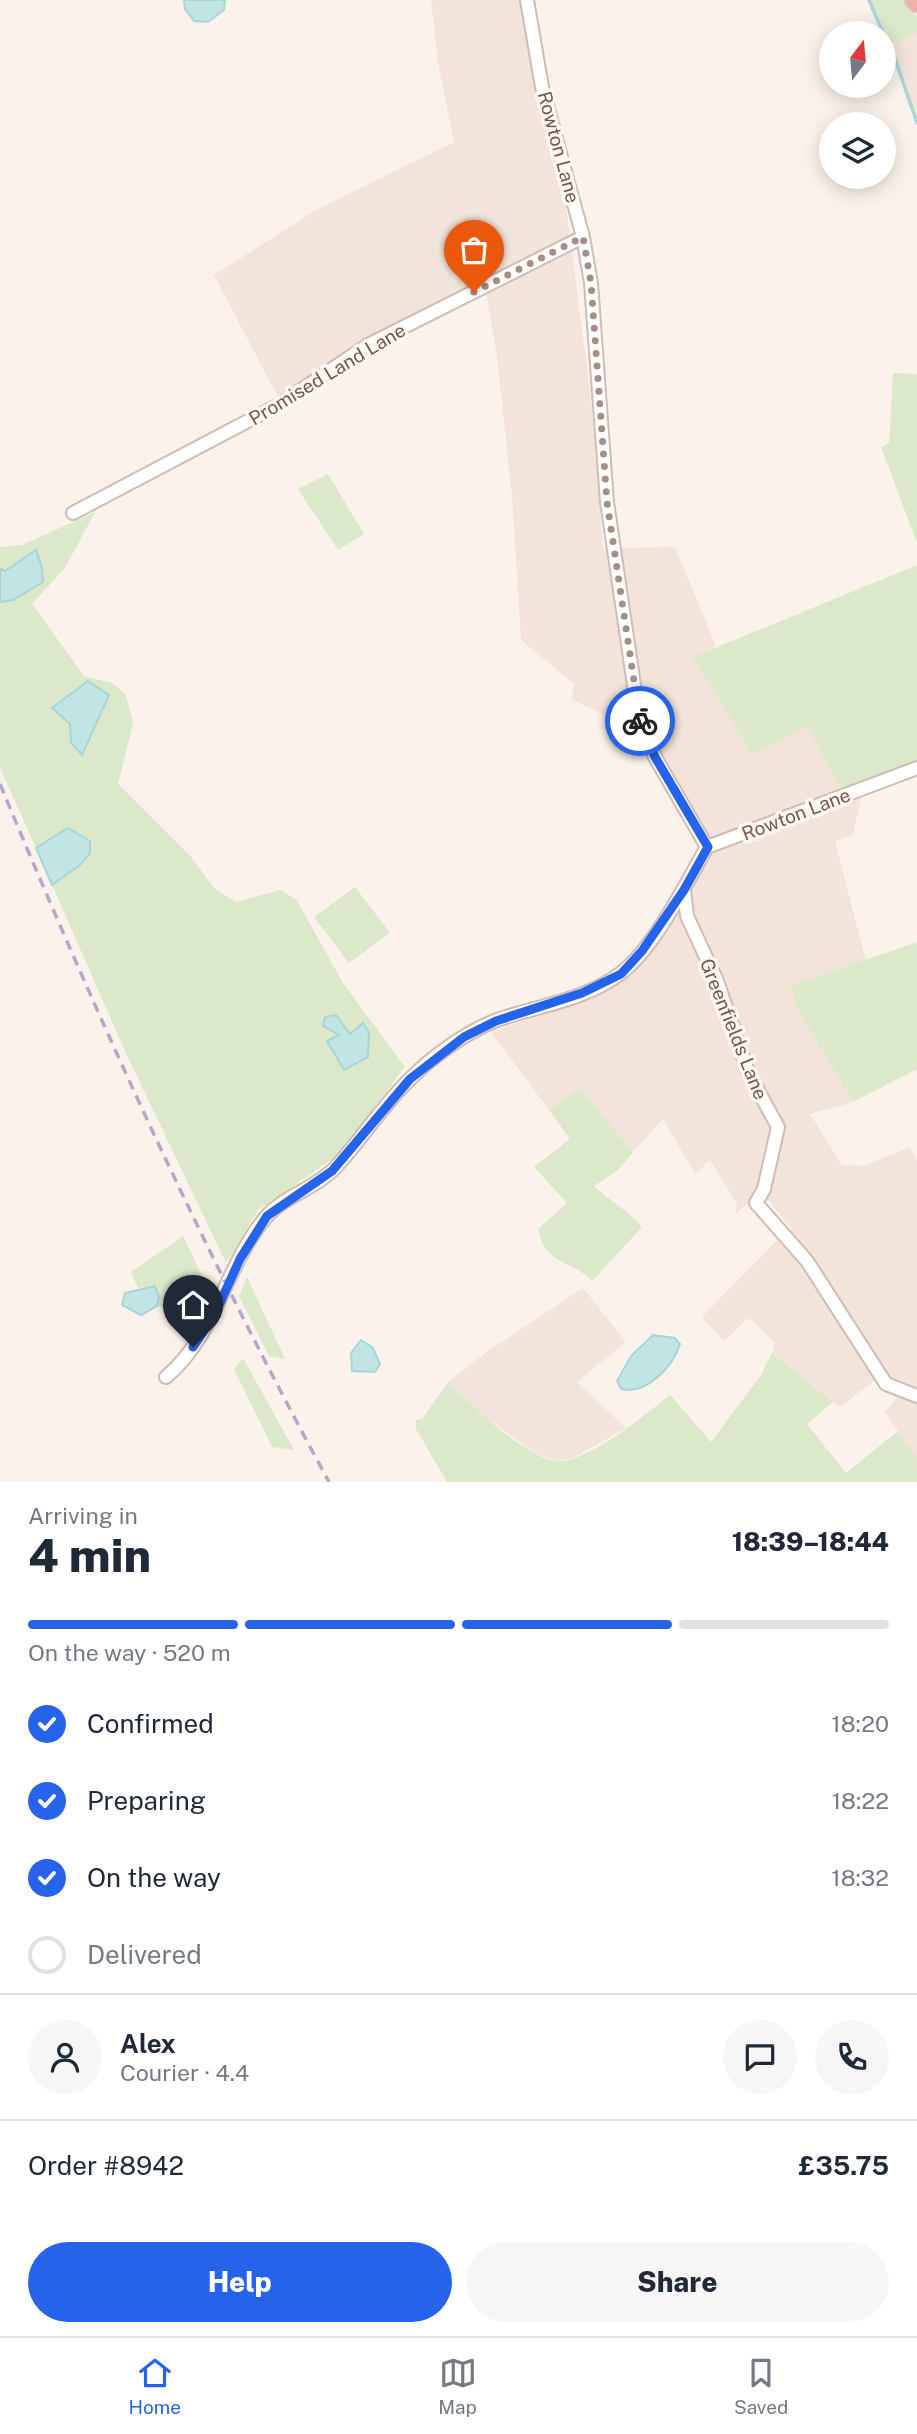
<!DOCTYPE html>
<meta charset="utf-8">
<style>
:root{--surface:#fff;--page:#f6f6f7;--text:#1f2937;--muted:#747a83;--line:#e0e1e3;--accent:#2563eb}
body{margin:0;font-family:"Public Sans",sans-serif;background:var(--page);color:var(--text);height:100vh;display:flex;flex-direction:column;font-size:26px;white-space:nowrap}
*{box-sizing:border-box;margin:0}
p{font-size:23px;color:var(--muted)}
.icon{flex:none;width:38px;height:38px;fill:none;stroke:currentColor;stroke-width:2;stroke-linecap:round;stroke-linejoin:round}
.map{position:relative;height:1482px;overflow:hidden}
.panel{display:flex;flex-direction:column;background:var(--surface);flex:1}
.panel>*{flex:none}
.needle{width:46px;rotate:16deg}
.fabs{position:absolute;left:819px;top:21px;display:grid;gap:14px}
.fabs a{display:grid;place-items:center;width:77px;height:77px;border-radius:50%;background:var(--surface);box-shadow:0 4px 18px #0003;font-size:35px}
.pin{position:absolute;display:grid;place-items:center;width:60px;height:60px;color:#fff;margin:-72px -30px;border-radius:50% 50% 50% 0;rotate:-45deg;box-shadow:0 0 7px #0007}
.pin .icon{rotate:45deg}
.courier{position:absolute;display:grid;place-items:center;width:70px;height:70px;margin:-35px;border:5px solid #2563eb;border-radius:50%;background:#fff;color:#222;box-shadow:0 2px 9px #0007}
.headline em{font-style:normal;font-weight:800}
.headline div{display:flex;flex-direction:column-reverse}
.headline{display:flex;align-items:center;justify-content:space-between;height:119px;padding:0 28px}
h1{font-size:46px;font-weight:800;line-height:52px}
.bar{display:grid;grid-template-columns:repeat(4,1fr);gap:10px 7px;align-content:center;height:84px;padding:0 28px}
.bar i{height:9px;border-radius:5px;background:var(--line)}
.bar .on{background:var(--accent)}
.bar p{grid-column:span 4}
.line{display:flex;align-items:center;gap:18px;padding:0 28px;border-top:2px solid var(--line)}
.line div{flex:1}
.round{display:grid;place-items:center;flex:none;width:74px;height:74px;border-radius:37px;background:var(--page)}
ol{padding:0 28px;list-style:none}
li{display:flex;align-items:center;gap:21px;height:77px}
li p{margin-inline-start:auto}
li .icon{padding:7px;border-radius:50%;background:var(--accent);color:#fff;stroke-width:4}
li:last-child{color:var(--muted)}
li i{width:38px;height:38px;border:4px solid var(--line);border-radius:50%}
.button{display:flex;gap:14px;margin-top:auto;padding:14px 28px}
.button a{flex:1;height:80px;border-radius:42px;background:var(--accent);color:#fff;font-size:28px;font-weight:800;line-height:80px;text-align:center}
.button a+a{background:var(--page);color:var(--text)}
.dock{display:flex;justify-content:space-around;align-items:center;height:98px;border-top:2px solid var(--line);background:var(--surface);font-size:19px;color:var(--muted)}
.dock a{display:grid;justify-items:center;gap:4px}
.dock .on{color:var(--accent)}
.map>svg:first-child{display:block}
.residential{fill:#f2e4da}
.green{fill:#dbe8ca;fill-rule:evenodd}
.water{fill:#c1e4e4;stroke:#a8d5d5;stroke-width:2}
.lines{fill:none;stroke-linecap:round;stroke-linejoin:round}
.stream{stroke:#a8d5d5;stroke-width:3.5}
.minor-casing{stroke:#cfbcb4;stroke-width:16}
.highway-casing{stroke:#d8d0ce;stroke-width:21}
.minor{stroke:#fff;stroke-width:12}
.highway{stroke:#f0b0a8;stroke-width:18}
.rail{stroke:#b4a9c5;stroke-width:3.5;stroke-dasharray:10 7;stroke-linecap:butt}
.done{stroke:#a48e86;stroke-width:7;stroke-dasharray:0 12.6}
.route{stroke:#2563eb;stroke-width:9}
.labels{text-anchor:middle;stroke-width:7;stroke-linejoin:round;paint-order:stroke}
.street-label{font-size:19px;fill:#755750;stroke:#fef7f2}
</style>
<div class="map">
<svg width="917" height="1482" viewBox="0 0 917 1482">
<rect width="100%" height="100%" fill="#fbf3eb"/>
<path class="residential" d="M431,0H524L559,152L591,399L603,548L675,547L716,646L694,658L752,754L807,726L840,789L862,794L853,835L835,841L866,961L790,986L802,1017L853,1102L810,1114L842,1165L864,1166L910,1147L917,1161V1458L885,1412L897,1398L875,1380L840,1407L772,1353L775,1343L749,1318L724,1341L702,1317L779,1238L792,1229L768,1200L749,1203L735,1214L737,1204L710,1160L695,1174L663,1119L633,1152L580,1089L549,1110L491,1032L600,994L621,981L677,912L678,890L701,843L623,723L572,700L574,684L521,640L512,496L497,357L485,286L559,240L365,339L279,399L214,275L316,210L454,142L438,63Z
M917,32V123L888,45Z
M583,1288L626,1342L577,1382L626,1428L575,1457L557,1461L536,1454L479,1413L448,1382L489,1350Z"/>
<path class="green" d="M869,0H905L917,17V32L888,45Z
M893,373L917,374V543L881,447L889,443Z
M328,474L364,534L338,550L298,489Z
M95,512L65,568L32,604L84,676L112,683L126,695L133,723L118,784L191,857L214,888L236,902L280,890L296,899L343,983L405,1067L337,1156L258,1210L226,1263L125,1051L52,885L80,865L85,857L68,828L36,848L0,768V602L13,600L43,582L36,551L5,571L0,568V547L22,545ZM109,695L82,755L71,743L70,725L53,707Z
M917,565V761L840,789L807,726L752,754L693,657Z
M355,887L390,933L349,963L314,917Z
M917,942V1069L853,1102L802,1017L790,986Z
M580,1089L633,1152L618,1170L594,1186C610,1201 629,1211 642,1227L592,1281C570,1258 546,1267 538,1229L567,1203L534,1167L570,1139L549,1110Z
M183,1236L209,1290L188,1327L179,1313L157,1306L151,1286L138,1288L131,1272Z
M247,1277L285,1359L269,1356L239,1296Z
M772,1353L833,1402L807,1424L846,1473L898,1431L917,1458V1482H447L416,1429V1420L422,1419L448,1382C471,1405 524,1456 555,1461C586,1465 647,1413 670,1395L711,1442L761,1375Z
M243,1358L294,1450L272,1447L234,1369Z"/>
<path class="water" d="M184,0H225L224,10L208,22L194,21L185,9Z
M36,550L42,568L43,582L13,600L0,602V568L5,571Z
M88,681L109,695L82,755L71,743L70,724L52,708Z
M68,828L90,841V853L80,865L52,885L36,848Z
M336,1015L350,1034L363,1023L369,1033L368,1057L344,1070L327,1041L339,1035L323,1026L325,1017Z
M155,1286L159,1298L157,1306L141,1315L122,1305L125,1293Z
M653,1335L675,1338L680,1344C673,1367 646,1395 621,1389L617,1381L631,1356Z
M361,1340L373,1348L380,1364L375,1372L352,1371L351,1353Z"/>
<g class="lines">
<path class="stream" d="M869,0L883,33
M884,34L893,53L917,123"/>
<g class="minor-casing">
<path id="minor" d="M527,0L542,87L583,237L591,283L607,502L639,719L655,757L707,847
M73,513L282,403L368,345L583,237
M707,847L917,768
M684,890L687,916L717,981L748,1072L778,1127L764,1189L756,1203L807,1261L886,1384L917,1396
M166,1377C216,1335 225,1266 266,1217C284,1196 316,1188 335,1168C361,1140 382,1106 410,1079C433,1056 466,1032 497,1020C537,1006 586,1000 621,973C654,948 686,884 707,847"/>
</g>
<g class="highway-casing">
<path id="highway" d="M914,0L917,3"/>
</g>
<use href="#minor" class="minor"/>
<use href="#highway" class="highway"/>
<path class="rail" d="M0,784C99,1022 206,1256 329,1482"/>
</g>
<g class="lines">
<path class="done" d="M474,292L583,237L591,283L607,502L640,721"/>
<path class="route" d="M193,1347L215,1314L240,1259L267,1216L332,1171L410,1079L464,1037L496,1021L582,993L621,974L642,951L684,890L708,847L655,757L640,721"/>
</g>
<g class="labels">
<g class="street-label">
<text transform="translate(559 147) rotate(75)" y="7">Rowton Lane</text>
<text transform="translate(327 374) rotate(-31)" y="7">Promised Land Lane</text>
<text transform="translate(796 814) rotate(-21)" y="7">Rowton Lane</text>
<text transform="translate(734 1029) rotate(68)" y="7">Greenfields Lane</text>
</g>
</g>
</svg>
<div class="fabs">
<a><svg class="needle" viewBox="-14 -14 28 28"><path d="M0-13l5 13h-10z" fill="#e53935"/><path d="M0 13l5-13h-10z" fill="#747a83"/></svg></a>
<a><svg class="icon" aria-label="layers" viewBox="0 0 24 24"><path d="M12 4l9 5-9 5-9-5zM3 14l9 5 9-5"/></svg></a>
</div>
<div class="pin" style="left:474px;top:292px;background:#ea580c"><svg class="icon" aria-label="bag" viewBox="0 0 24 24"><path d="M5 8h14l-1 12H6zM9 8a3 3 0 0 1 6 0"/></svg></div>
<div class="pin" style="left:193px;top:1347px;background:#1f2937"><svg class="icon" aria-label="home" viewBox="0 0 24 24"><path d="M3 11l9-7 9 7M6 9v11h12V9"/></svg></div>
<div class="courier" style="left:640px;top:721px"><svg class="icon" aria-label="bike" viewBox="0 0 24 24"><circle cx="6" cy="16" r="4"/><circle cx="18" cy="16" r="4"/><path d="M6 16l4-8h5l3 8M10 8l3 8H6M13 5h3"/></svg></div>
</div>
<section class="panel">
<div class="headline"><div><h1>4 min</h1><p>Arriving in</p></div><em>18:39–18:44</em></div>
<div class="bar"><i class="on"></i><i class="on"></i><i class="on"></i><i></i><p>On the way · 520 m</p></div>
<ol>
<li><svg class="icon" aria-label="check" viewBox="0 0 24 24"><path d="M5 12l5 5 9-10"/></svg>Confirmed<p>18:20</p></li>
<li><svg class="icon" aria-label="check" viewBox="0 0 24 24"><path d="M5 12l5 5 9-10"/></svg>Preparing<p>18:22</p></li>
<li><svg class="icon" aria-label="check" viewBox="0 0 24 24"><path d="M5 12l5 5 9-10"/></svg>On the way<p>18:32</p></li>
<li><i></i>Delivered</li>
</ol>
<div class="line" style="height:126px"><a class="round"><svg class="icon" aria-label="person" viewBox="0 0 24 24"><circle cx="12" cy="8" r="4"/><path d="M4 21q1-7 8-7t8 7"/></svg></a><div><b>Alex</b><p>Courier · 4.4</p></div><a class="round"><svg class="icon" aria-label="chat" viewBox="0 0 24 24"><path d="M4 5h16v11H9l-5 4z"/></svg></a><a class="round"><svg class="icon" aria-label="phone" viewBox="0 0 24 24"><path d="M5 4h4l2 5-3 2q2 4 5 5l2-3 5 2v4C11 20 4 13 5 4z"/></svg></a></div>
<div class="line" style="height:91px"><div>Order #8942</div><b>£35.75</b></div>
<div class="button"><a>Help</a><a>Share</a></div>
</section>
<nav class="dock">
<a class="on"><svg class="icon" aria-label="home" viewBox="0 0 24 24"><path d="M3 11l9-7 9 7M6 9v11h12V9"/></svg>Home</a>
<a><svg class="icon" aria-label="map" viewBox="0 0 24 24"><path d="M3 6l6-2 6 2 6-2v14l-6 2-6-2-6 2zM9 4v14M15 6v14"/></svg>Map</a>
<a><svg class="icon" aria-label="saved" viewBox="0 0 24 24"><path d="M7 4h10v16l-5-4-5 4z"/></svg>Saved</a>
</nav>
